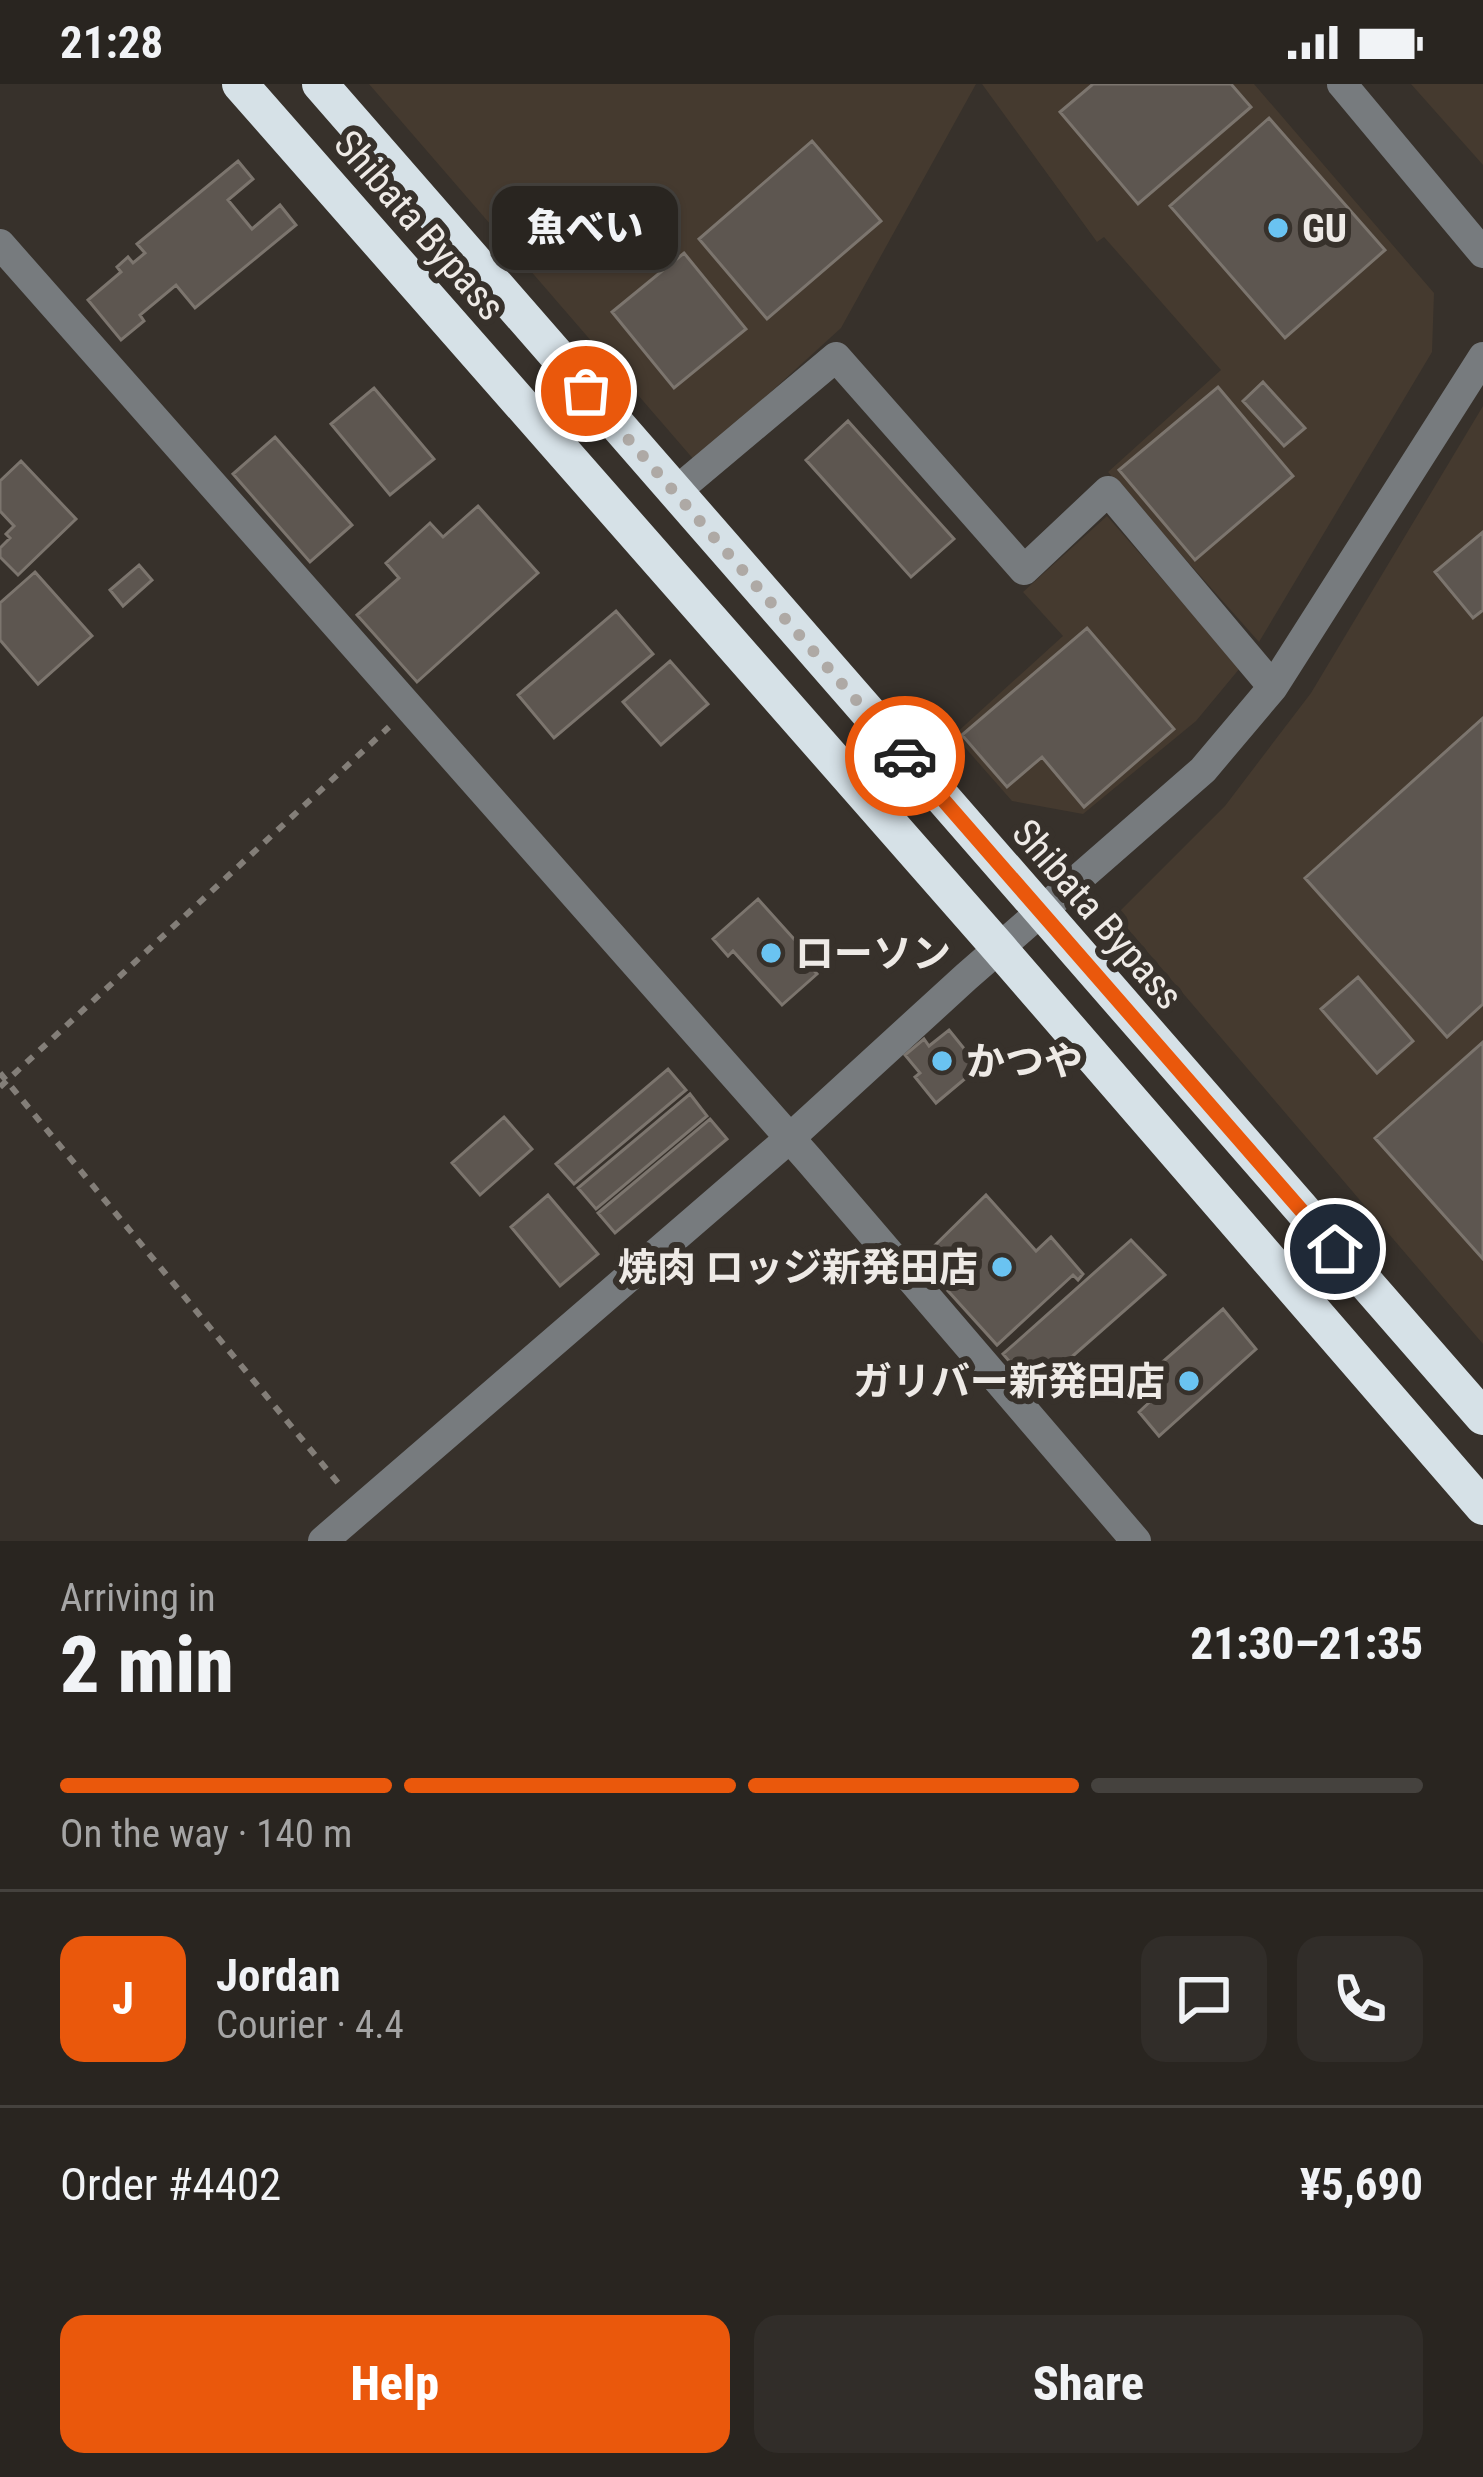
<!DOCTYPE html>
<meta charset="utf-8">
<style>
:root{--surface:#292520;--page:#312d29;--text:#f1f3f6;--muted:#a5a5a5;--line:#45423e;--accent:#ea580c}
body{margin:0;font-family:"Roboto Condensed","Noto Sans JP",sans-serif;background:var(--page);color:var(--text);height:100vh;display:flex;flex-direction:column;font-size:45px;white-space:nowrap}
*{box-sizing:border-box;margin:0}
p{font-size:39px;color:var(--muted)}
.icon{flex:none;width:66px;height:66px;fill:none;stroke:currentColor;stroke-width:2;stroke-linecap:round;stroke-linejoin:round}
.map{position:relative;height:1457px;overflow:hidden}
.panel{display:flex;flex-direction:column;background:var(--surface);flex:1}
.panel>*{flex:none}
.pin{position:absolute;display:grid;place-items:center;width:102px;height:102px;color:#fff;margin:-51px;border:6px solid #fff;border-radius:50%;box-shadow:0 3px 12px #0007}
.courier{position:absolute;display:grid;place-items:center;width:120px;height:120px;margin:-60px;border:9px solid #ea580c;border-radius:50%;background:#fff;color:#222;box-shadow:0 3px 15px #0007}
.bubble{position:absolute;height:84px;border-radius:24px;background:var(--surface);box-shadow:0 3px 9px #0004,0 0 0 3px var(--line);font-size:39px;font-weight:800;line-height:84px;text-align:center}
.head em{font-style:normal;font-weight:800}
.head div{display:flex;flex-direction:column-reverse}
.head{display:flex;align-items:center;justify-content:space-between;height:204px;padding:0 60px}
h1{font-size:78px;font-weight:800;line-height:90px}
.bar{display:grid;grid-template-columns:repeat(4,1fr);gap:18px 12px;align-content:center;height:144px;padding:0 60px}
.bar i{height:15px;border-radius:9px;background:var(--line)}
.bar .selected{background:var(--accent)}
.bar p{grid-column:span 4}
.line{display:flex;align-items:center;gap:30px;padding:0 60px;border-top:3px solid var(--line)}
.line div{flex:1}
.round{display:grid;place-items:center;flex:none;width:126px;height:126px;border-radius:24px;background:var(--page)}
.cta{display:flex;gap:24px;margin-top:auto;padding:24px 60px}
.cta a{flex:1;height:138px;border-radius:24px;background:var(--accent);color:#fff;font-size:48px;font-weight:800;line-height:138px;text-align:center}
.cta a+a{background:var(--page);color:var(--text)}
.status{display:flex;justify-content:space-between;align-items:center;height:84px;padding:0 60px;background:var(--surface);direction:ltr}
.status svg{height:33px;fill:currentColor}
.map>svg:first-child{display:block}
.built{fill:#453a2f}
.building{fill:#5d5650;stroke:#7c756e;stroke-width:3}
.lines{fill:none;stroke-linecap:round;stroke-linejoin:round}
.path{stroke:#837e78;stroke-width:6;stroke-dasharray:9 9;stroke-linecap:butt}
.minor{stroke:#777b7e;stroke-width:30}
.highway{stroke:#d6e1e7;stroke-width:36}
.done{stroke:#aea9a5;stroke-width:12;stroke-dasharray:0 21.6}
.route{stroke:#ea580c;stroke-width:15}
.poi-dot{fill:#6ac3f1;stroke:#37312b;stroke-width:4.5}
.labels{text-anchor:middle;stroke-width:12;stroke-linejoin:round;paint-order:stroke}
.street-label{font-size:39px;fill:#eeeae6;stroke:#37312b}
.poi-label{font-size:39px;font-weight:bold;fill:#eeeae6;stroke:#37312b;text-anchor:start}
</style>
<div class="status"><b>21:28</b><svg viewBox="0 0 49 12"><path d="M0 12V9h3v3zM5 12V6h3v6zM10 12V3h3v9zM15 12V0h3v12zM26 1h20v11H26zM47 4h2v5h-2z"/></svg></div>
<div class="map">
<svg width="1483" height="1457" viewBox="0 0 1483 1457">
<rect width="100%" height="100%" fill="#37312b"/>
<path class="built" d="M369,0H976L841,244L695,377Z
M982,0H1254L1434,209L1432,268L1259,558L1108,388L1221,286L1104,153L1097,158Z
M1411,0H1483V81Z
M1483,322V1260L1116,831L1225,722L1311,609Z
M1107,432L1240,584L1196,637L1083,730L1012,717L954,651L1063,552L1023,508Z"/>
<path class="building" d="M1093,0H1231L1251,23L1138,120L1060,28Z
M1269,34L1385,166L1285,254L1170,122Z
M812,57L881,137L767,235L699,155Z
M238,77L253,95L228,116L252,145L280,121L296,141L195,224L176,201L140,231L144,237L121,256L88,216L121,188L117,183L128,173L133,179L145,169L137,160Z
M684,169L746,245L674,304L612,228Z
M1263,298L1305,344L1284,362L1243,317Z
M1218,303L1293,392L1195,476L1119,386Z
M374,304L434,375L390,411L331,340Z
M848,337L954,455L911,493L806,376Z
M275,353L352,441L310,478L233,390Z
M21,377L76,435L18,491L0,473V464L10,454L6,450L14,442L0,427V397Z
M478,422L538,489L417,598L357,531L399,494L386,479L430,439L443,453Z
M1483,448V526L1473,534L1435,488Z
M139,481L152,496L123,522L110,506Z
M35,488L92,552L38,600L0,556V519Z
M616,527L653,570L554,654L518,611Z
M1087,544L1174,645L1084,723L1042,673L1007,703L962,651Z
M670,577L708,620L661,661L623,618Z
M1483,634V920L1447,953L1305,794Z
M758,815L812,875L807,879L817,890L782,921L733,867L728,872L713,855Z
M1358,893L1413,957L1377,989L1321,925Z
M949,946L979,983L936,1019L915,993L920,989L905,971L924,955L929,962Z
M1483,958V1175L1375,1054Z
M668,985L686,1006L574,1100L556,1080Z
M690,1010L707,1032L596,1125L578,1104Z
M504,1033L532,1065L480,1111L452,1079Z
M710,1035L727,1055L615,1149L598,1129Z
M548,1111L598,1170L560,1202L511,1143Z
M986,1111L1036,1167L1051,1153L1083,1190L1078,1196L1073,1191L997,1261L920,1176Z
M1131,1156L1165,1191L1034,1306L1003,1270Z
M1223,1225L1256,1265L1159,1352L1139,1328L1163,1305L1151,1288Z"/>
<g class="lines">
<path class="path" d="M0,989L343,1405
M0,1003L389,643"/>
<path class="minor" d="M1342,0L1483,169
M0,160L810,1077L1136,1457
M674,409L836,273L1024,486L1108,407L1273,603
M323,1457L790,1054L966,893L1203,686L1273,603L1483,273"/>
<path class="highway" d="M240,0L999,864L1483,1423
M320,0L1483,1333"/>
</g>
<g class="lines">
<path class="done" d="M586,307L905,672"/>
<path class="route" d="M905,672L1335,1165"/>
</g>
<g class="poi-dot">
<circle cx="1278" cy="144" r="12"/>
<circle cx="771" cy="869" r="12"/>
<circle cx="942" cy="977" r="12"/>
<circle cx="1002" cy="1183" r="12"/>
<circle cx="1189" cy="1297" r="12"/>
</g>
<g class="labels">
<g class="street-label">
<text transform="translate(420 141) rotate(49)" y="14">Shibata Bypass</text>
<text transform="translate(1098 830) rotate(49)" y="14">Shibata Bypass</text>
</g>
<g class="poi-label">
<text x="1302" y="158">GU</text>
<text x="795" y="883">ローソン</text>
<text x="966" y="991">かつや</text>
<text x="978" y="1197" text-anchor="end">焼肉 ロッジ新発田店</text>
<text x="1165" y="1311" text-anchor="end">ガリバー新発田店</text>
</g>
</g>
</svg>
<div class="pin" style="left:586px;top:307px;background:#ea580c"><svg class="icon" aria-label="bag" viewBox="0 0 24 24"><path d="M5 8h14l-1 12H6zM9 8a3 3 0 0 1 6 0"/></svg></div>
<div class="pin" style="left:1335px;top:1165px;background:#1f2937"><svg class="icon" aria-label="home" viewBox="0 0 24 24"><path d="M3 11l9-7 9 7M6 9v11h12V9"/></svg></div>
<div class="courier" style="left:905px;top:672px"><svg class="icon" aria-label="car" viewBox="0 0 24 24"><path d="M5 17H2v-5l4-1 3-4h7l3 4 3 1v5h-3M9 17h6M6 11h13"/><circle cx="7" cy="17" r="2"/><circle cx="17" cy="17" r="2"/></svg></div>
<div class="bubble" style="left:492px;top:102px;width:186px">魚べい</div>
</div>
<section class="panel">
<div class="head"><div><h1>2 min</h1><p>Arriving in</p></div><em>21:30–21:35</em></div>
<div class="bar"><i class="selected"></i><i class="selected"></i><i class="selected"></i><i></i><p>On the way · 140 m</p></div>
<div class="line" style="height:216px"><b class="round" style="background:var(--accent);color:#fff">J</b><div><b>Jordan</b><p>Courier · 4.4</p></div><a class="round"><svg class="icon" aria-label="chat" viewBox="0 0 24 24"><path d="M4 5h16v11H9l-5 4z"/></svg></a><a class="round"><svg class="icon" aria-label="phone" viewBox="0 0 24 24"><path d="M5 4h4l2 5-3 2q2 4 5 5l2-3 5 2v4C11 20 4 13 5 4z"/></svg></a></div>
<div class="line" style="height:156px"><div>Order #4402</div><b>¥5,690</b></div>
<div class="cta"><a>Help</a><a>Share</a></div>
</section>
